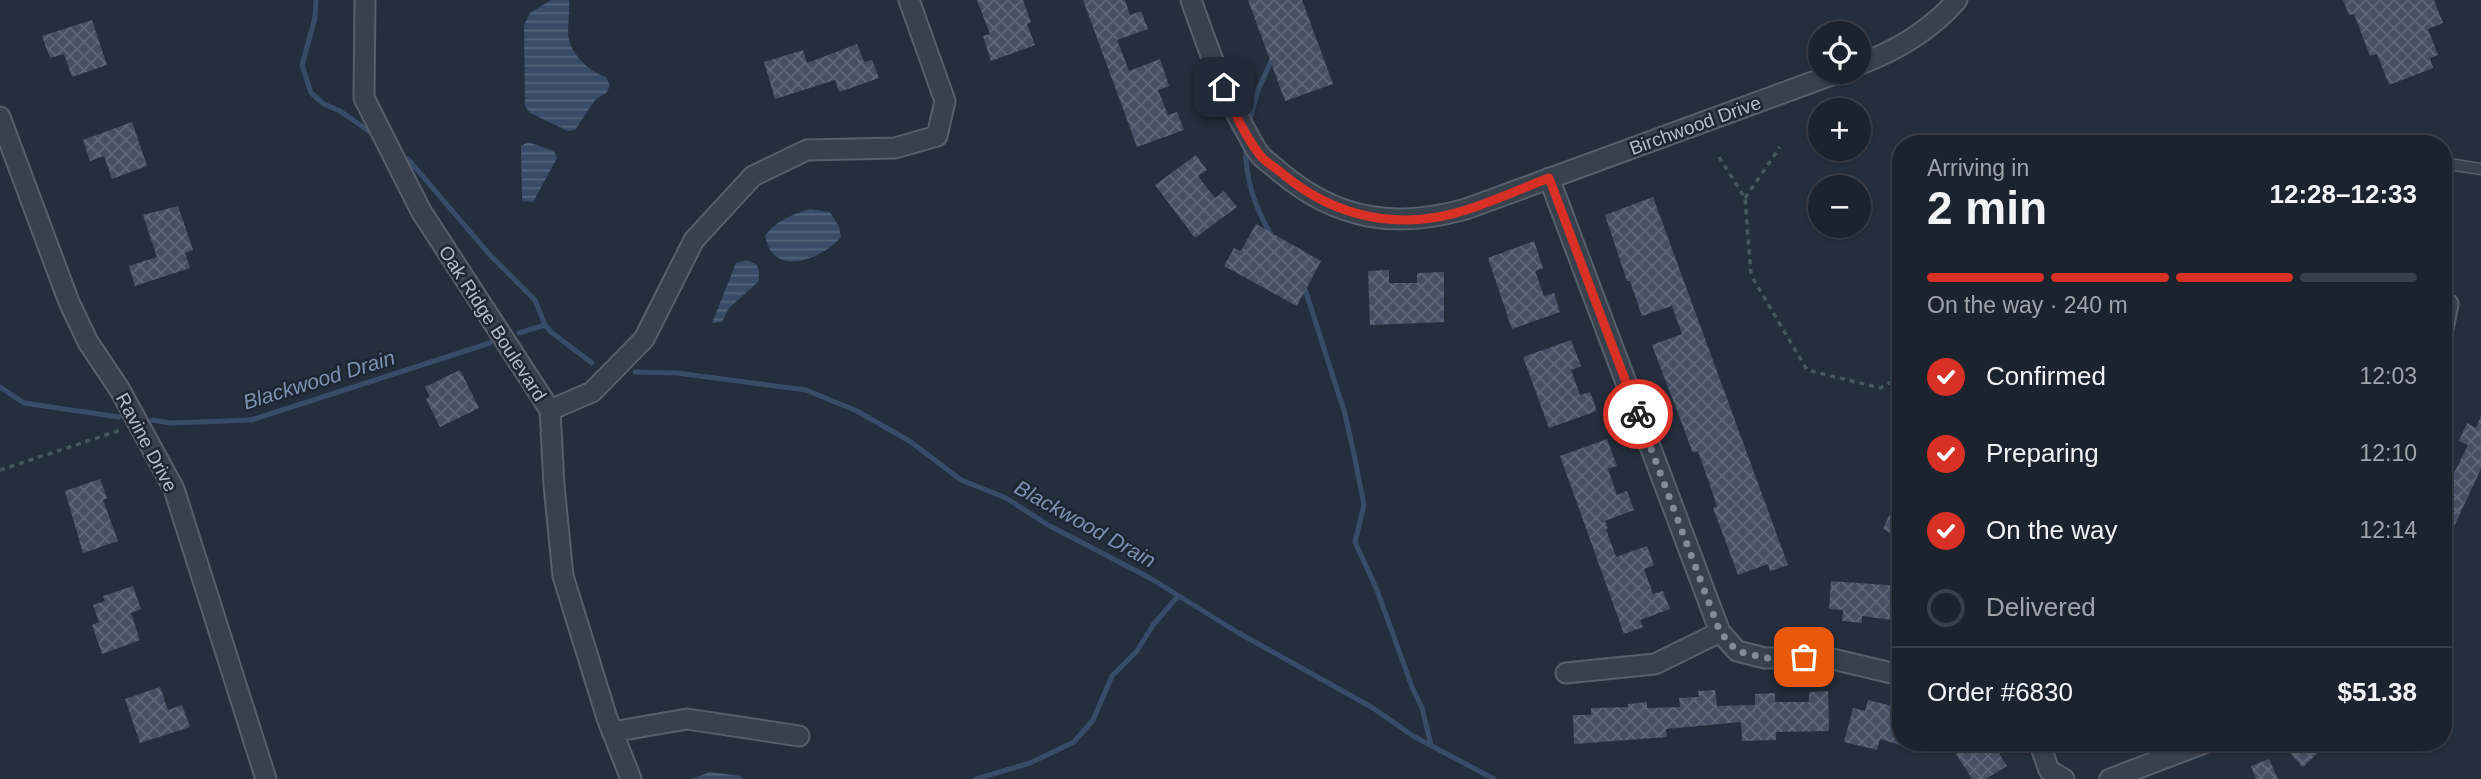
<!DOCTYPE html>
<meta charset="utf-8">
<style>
:root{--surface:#1b232e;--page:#282f3a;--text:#f1f3f6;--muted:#a0a4aa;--line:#39404a;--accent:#d93025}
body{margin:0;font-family:Helvetica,sans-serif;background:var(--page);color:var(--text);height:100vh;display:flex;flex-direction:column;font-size:26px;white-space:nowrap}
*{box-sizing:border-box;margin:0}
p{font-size:23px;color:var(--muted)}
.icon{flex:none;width:38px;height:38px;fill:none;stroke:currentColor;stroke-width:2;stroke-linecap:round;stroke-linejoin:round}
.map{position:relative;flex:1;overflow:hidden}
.panel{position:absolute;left:1892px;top:135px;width:560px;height:616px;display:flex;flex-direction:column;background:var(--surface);border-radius:28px;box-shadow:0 2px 5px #0004,0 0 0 2px var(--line)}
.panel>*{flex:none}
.tools{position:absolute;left:1808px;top:21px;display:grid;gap:14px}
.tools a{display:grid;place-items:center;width:63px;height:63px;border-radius:50%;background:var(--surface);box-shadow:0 2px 5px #0004,0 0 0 2px var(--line);font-size:35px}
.pin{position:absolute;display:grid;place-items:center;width:60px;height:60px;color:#fff;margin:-30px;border-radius:14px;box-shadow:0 4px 10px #0006}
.courier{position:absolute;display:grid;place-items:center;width:70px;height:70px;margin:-35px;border:5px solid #d93025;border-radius:50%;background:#fff;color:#222;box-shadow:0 2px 9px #0007}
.headline em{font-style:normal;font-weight:600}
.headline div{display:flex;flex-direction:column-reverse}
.headline{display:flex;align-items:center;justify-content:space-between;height:119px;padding:0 35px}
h1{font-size:46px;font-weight:600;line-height:52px}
.bar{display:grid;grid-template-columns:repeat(4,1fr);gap:10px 7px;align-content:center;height:84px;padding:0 35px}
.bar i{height:9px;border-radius:5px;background:var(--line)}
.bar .current{background:var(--accent)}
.bar p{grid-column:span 4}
.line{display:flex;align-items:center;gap:18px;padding:0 35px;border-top:2px solid var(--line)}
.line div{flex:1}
ol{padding:0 35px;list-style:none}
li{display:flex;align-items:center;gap:21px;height:77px}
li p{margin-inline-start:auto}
li .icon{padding:7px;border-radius:50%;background:var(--accent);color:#fff;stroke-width:4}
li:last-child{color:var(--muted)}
li i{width:38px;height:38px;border:4px solid var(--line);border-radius:50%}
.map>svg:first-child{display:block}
.water{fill:url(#water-rules)}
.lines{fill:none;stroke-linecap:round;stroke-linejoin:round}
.stream{stroke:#394c67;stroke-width:5}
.building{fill:url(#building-cross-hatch)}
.service-casing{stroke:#565f6c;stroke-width:13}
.minor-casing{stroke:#565f6c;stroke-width:23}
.path{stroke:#44595c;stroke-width:3.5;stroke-dasharray:5 5;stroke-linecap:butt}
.service{stroke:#38414e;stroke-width:10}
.minor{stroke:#38414e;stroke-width:19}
.done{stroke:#828b98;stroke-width:7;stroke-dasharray:0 12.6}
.route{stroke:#d93025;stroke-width:9}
.labels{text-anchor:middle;stroke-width:5;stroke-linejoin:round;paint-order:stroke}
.street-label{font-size:19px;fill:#b4bcc9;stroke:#1d2633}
.water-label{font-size:21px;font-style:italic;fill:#7c92b1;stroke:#1d2633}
</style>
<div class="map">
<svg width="2481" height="779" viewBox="0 0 2481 779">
<defs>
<pattern id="water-rules" width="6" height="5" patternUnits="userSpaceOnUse" patternTransform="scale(1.75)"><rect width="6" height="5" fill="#394c67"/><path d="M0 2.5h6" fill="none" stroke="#53647b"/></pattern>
<pattern id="building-cross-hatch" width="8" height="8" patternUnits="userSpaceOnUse" patternTransform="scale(1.75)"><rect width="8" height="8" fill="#455162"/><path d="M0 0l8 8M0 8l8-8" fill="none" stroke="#5d6877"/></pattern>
</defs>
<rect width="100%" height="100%" fill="#242f3e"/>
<path class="water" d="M551,0H569C570,11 568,22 568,33C569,53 589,72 606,77L610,86L606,93L595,100L575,130L568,131L530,113L525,106L524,25L530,13Z
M528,142L554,151L557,158L533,202L523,201L522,198L521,146Z
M810,209L830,212L839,227L841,237C822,259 773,279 765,236C775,221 793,214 810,209Z
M746,260L756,264L759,271V281L729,308L722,322L712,323L736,263Z
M710,772L740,776L744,779H691Z"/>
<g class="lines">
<path class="stream" d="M316,0L315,18L302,65L311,93L324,104L340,111L376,136
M1249,123L1258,90L1273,57
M1246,143C1244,176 1255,209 1272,236
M408,159L490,255L535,300L545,325L551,332L592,363
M1304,286L1345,414L1354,454L1364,505L1355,542L1377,590L1412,687L1422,708L1431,745
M519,333L545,325
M635,372L677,373L806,390L857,411L911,442L961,480L1006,498L1048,525L1150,578L1237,632L1373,708L1413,736L1494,779
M0,387L24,403L119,417
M152,420L171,423L251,420L490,343
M976,779L1030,763L1074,742L1093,720L1112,676L1137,651L1153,625L1178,596"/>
</g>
<path class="building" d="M977,0H1023L1031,22L1027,24L1035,45L991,61L983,36L990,34Z
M1083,0H1125L1130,15L1141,11L1148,29L1117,40L1129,71L1160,59L1169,86L1158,90L1168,115L1177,112L1184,130L1137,147Z
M1248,0H1302L1333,84L1285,101Z
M2343,0H2434L2443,23L2428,29L2438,55L2430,58L2433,68L2389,85L2377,54L2370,56L2354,14L2349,15Z
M92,20L107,65L72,77L64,54L50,58L42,36Z
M857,44L864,62L872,60L879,78L839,92L835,80L775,99L764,62L803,50L807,63Z
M132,122L147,166L112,179L104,156L90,161L83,140Z
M1196,155L1207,170L1198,176L1215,198L1224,191L1237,207L1195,238L1155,185Z
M1653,197L1788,565L1770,571L1768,564L1738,575L1713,508L1717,506L1698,451L1693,453L1652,345L1682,334L1672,306L1642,316L1630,281H1627L1605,215Z
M178,206L193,250L185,253L190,268L135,286L129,266L157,257L143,215Z
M1256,224L1321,261L1297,306L1224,266L1234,248L1241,251Z
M1534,241L1543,268L1535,271L1544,296L1554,293L1560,312L1512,329L1488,258Z
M1389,270V283H1417V273L1444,272V322L1370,325L1368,271Z
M1571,340L1581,366L1571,370L1580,395L1590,392L1597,411L1549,428L1523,357Z
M460,370L479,408L440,427L426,399L430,397L425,387Z
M2481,416V469L2443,550V473L2452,477L2468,445L2459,441L2467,423L2476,428Z
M1607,439L1617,466L1608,469L1617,495L1627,491L1634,510L1605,521L1608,528L1606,529L1616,557L1647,546L1654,565L1644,569L1653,594L1663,591L1670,609L1640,620L1643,627L1624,634L1560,456Z
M100,479L107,498L103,500L118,541L83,553L65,491Z
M1900,492V538L1883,529Z
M1831,581L1900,586V621L1862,616V623L1842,621L1843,610L1829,609Z
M133,586L141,609L131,613L140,640L102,654L92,625L99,622L93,605L105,601L103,596Z
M160,687L168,710L182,705L190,727L140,743L125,699Z
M1715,690L1717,706L1755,705V694L1775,693V702H1809V692L1828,691L1829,731L1776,732V740L1742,741L1741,722L1666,729L1667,737L1574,744L1573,715H1591V708L1628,707V704L1647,702V708L1680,707L1679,698L1699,697L1698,691Z
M1868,700L1900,708V745L1880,739L1877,750L1844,742L1853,708L1865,711Z
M1976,742H1980L1988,754L1996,749L2007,766L1986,779H1972L1956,754Z
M2279,742H2329L2303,767Z
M2269,759L2278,779H2256L2251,766Z"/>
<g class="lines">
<g class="service-casing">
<path id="service" d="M2443,163L2481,169"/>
</g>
<g class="minor-casing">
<path id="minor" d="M365,0L364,98L421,211L550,410L554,485L563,576L607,718L631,779
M1191,0C1207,45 1223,92 1247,133C1251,140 1255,149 1261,156C1267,162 1275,167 1281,173C1338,220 1395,229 1466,209L1840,72
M1858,65C1896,51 1930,31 1957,0
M0,117L69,302L88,342L120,390L174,489L266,779
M1549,178L1720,632L1737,651L1765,658L1824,657L1900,675
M2443,329L2448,304
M550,410L592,392L644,339L694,240L753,176L807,150L895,148L937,136L945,101L909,0
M1566,673L1655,664L1720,632
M612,732L687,719L799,736
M2039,742L2049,770L2064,779
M2110,779L2207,742"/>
</g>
<path class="path" d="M1719,157L1745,198L1751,275L1807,370L1880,388L1900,377
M1745,198L1780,147
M0,470L121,430"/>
<use href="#service" class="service"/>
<use href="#minor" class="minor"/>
</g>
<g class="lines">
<path class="done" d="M1638,414L1720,632L1737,651L1765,658L1804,657"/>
<path class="route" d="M1224,87C1233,110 1244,134 1259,154C1265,162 1276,168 1283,174C1327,211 1381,227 1438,217C1476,210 1514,191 1549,178L1638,414"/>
</g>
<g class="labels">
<g class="street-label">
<text transform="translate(1695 125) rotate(-20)" y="7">Birchwood Drive</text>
<text transform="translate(493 323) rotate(57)" y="7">Oak Ridge Boulevard</text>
<text transform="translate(147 442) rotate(62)" y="7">Ravine Drive</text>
</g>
<g class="water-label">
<text transform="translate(319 380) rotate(-17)" y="7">Blackwood Drain</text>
<text transform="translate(1085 524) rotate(29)" y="7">Blackwood Drain</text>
</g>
</g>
</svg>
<div class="tools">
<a><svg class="icon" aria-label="locate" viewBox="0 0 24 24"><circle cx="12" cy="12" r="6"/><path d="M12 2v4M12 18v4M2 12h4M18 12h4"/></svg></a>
<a>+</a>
<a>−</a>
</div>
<div class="pin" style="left:1804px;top:657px;background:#ea580c"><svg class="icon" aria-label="bag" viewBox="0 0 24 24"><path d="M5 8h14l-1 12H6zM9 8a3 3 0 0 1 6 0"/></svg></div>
<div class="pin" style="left:1224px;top:87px;background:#1f2937"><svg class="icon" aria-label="home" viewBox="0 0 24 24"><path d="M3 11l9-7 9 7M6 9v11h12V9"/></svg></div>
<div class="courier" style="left:1638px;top:414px"><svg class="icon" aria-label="bike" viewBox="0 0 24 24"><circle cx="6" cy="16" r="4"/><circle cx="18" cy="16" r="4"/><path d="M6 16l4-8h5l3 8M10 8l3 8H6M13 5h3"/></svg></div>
<section class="panel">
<div class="headline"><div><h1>2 min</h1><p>Arriving in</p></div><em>12:28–12:33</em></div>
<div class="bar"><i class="current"></i><i class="current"></i><i class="current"></i><i></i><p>On the way · 240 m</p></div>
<ol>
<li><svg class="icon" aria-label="check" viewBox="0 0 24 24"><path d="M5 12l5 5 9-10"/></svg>Confirmed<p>12:03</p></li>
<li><svg class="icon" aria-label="check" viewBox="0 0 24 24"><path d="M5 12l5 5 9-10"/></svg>Preparing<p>12:10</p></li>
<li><svg class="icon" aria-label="check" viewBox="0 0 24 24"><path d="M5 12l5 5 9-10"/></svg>On the way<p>12:14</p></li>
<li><i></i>Delivered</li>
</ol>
<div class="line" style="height:91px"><div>Order #6830</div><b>$51.38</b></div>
</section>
</div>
